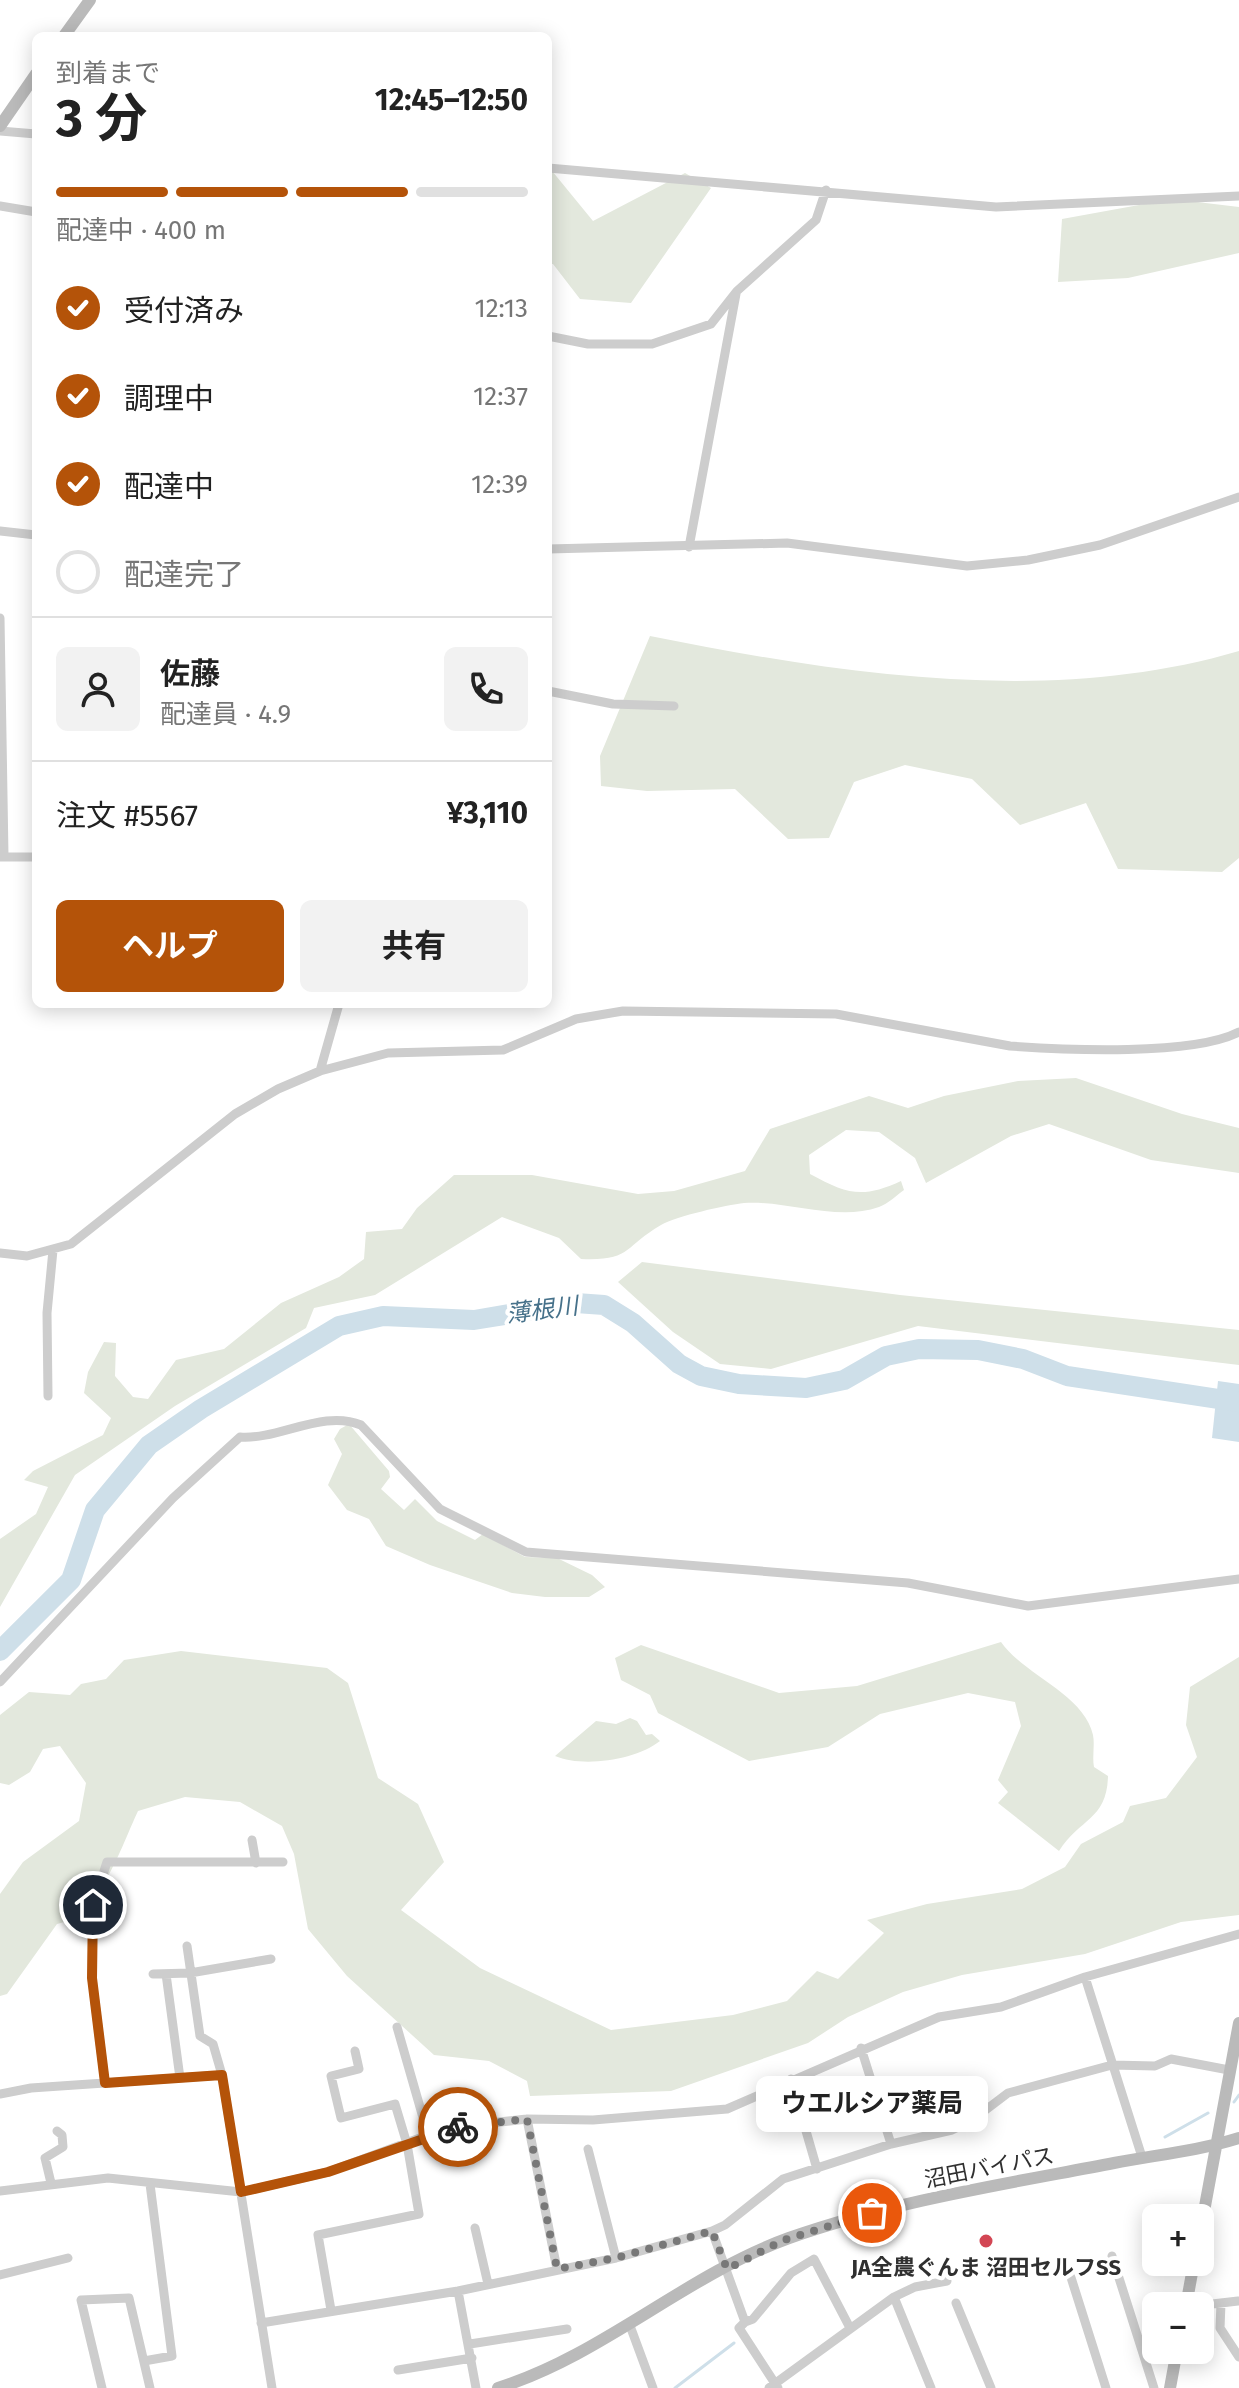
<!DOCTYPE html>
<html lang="ja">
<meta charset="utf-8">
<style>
:root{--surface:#fff;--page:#f2f2f2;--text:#222;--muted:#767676;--line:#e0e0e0;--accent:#b45309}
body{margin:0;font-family:"Fira Sans","Noto Sans JP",sans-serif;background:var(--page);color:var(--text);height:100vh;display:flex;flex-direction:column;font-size:30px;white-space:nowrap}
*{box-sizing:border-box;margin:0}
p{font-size:26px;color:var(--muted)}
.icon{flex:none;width:44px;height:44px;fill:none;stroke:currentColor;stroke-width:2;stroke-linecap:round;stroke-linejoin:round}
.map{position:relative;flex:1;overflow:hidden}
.sheet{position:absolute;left:32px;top:32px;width:520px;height:976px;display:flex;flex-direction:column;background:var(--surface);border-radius:12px;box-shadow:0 4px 20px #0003}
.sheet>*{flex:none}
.tools{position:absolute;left:1142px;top:2204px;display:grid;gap:16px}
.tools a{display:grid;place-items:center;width:72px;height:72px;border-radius:12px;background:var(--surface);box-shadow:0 4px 20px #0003;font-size:40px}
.pin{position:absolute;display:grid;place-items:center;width:68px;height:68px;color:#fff;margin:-34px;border:4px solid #fff;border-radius:50%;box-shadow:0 2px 8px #0007}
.courier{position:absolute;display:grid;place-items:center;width:80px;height:80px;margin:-40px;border:6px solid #b45309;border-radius:50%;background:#fff;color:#222;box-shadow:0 2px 10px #0007}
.bubble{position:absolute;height:56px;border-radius:12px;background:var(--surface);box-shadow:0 4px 20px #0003;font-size:26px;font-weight:700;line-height:56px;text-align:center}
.headline em{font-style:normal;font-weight:700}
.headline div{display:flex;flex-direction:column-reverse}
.headline{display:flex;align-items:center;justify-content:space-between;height:136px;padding:0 24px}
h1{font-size:52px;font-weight:700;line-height:60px}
.bar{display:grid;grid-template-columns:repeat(4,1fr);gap:12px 8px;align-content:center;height:96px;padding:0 24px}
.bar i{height:10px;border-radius:6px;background:var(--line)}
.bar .on{background:var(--accent)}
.bar p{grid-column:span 4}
.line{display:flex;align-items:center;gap:20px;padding:0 24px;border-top:2px solid var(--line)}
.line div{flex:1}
.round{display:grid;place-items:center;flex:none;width:84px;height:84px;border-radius:12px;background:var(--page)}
ol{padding:0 24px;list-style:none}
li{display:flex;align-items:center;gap:24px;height:88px}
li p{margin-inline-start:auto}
li .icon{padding:8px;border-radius:50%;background:var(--accent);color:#fff;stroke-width:4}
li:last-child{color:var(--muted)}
li i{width:44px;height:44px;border:4px solid var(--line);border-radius:50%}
.cta{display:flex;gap:16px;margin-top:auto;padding:16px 24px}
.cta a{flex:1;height:92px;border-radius:12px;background:var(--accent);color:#fff;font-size:32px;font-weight:700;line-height:92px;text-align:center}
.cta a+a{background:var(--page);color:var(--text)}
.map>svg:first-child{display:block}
.green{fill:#e3e8dd}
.water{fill:#cedfe9}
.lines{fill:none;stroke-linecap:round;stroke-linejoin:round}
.stream{stroke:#cedfe9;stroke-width:3}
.river{stroke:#cedfe9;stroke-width:20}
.street{stroke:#cdcdcd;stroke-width:9}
.secondary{stroke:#bababa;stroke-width:12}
.done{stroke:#787878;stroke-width:8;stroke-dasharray:0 14.4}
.route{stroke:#b45309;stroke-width:10}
.poi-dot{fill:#d34654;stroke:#fff;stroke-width:3}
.labels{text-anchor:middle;stroke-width:8;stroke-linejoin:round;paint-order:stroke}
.street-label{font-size:22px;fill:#303030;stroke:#fff}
.poi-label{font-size:22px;font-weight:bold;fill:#303030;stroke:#fff}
.water-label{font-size:24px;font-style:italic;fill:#46718a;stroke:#fff}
</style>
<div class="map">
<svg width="1239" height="2388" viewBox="0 0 1239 2388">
<rect width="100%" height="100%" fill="#fff"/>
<path class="green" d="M548,166L593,221L685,173L711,188L631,303L580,299L553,264H548Z
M1172,199L1239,207V253L1128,278L1058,282L1062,219Z
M650,636C840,674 1049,707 1239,651V858L1222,872L1118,869L1086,803L1020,825L972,779L905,765L854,782L829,838L788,839L735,789L647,791L601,786L600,756Z
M1076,1078L1182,1114L1239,1128V1173L1151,1160L1049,1124L1011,1136L926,1183L915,1158L879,1132L846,1130L809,1155L810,1174C847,1194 862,1199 901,1181L904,1190C897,1195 888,1204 879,1207C837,1222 787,1200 744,1203C726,1205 677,1216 661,1225C623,1247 632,1261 581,1259L559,1238L502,1217L375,1295L314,1308L306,1328L175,1406L75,1475L0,1607V1539L36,1514L48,1487L24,1480L33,1471L103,1435L111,1418L84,1393L88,1372L104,1342L116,1343L115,1376L133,1397L148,1399L176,1360L224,1349L281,1303L339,1277L364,1259L366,1232L402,1229L417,1208L454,1175H532L638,1194L674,1191L745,1171L770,1129L869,1096L908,1108L944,1096L1018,1081Z
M642,1262L900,1295L1239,1330V1365L918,1326L771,1369L720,1364L673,1332L618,1282Z
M349,1424L389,1471L390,1477L381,1489L404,1510L415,1499L437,1521L475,1540L483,1534L525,1557L557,1558L592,1575L605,1587L589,1597H545L512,1593L430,1565L386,1546L369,1519L347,1510L328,1485L342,1454L334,1439L340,1429Z
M1001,1642C1024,1675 1084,1694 1093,1735C1095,1745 1092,1757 1094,1767L1108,1776C1107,1820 1080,1818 1059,1851L998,1803L1008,1792L998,1780L1021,1726L1015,1702L968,1693L880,1714L828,1747L749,1761L658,1713L650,1695L621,1680L615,1658L641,1645L779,1693L857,1686Z
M181,1651L327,1668L348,1683L378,1778L418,1804L444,1862L401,1910L480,1968L611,2030L733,2015L787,2001L817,1971L838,1979L884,1933L867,1920L927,1904L1022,1889L1065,1867L1081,1844L1123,1822L1130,1806L1166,1798L1197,1757L1186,1725L1190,1687L1239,1657V1915L1181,1922L1085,1954L962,1975L903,1992L848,2017L808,2043L671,2091L530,2096L527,2081L489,2061L434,2055L347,1976L308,1929L294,1854L282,1826L240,1802L185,1797L138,1811C121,1847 100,1915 57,1924L7,1994L0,1996V1894L23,1862L79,1821L86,1783L60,1746L43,1749L30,1772L9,1785L0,1783V1715L29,1692L70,1695L81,1684L106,1679L124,1660Z
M630,1718L637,1721L646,1735L652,1734L660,1741C636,1760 583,1768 555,1756L596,1721L616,1724Z"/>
<path class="water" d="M1218,1381L1239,1384V1442L1212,1438Z"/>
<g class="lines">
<path class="stream" d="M1234,2102L1239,2095
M1165,2137L1208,2113
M675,2388L734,2343"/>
<path class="river" d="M0,1651L71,1580L95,1510L149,1445L201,1409L339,1326L383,1316L474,1320L576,1303L604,1305L633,1323L679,1364L701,1376L739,1384L806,1388L844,1380L886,1356L919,1349L978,1350L1023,1359L1067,1376L1239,1402"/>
<path class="street" d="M0,131L36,134
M548,168L996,207L1239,196
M0,206L36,212
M548,336L588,344H652L711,324L737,291L816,220L826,190
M0,531L36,535
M689,547L736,294
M548,549L787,543L967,566L1028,560L1100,545L1239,497
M0,618L4,856
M548,691L613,704L674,706
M0,857H36
M320,1071L339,1004
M0,1253L27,1256L71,1244L235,1114L278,1089L320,1071L388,1053L503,1050L576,1019L623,1011L836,1014L1010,1046C1066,1050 1192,1056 1239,1032
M48,1396L47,1313L53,1250
M0,1682L173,1498L240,1437C279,1440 323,1409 361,1425L440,1509L526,1552L908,1583L1028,1606L1239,1579
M252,1840L256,1863
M187,1946L200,2036L213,2044L222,2075L272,2388
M153,1974L190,1973L271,1959
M166,1974L180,2078
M1085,1977L1142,2157
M397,2027L428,2135
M861,2048L891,2144
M791,2079L817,2169
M105,2083L92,1978L93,1905L107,1862H283
M453,2092L464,2126
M0,2094L31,2088L222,2075
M851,2103L876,2095
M956,2108L963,2124
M527,2119L557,2269
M588,2149L616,2258
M51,2183L45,2158L63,2147L62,2135L57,2131
M0,2191L108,2178L241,2192L328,2172L428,2135L464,2126L527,2119L593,2120L727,2109L939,2017L1001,2007L1085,1977L1239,1934
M475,2228L488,2284
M712,2231L745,2322L739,2328L778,2388
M1112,2256L1154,2388
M1068,2268L1106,2388
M0,2275L68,2258
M458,2291L476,2388
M894,2297L915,2287L947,2281
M956,2303L991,2388
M1221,2303L1220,2328L1239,2357
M1195,2306L1238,2301
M331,2310L318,2235L419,2214L407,2144L395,2104L341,2118L331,2076L359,2069L355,2051
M745,2322L753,2319L791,2273L814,2259L849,2326
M261,2323L458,2291L616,2258L712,2231L725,2225L783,2179L891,2144L952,2130L971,2121L1008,2093L1112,2065L1155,2066L1171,2059L1229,2070
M629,2323L653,2388
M470,2344L567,2329
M144,2361L172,2356L150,2184
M398,2370L472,2358
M102,2388L81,2300L129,2298L150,2388
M769,2388L894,2297L931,2388"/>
<path class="secondary" d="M64,36L90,0
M0,126L36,74
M1200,2233L1239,2023
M1186,2306L1194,2262
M498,2388C603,2355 686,2275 789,2238C894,2201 1005,2184 1114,2163C1156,2155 1198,2151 1239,2138
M1170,2388L1177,2350"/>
</g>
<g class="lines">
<path class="done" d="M458,2127L527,2119L557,2269L616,2258L712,2231L727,2269L784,2240L872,2213"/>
<path class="route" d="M93,1905L92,1978L105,2083L222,2075L241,2192L328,2172L458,2127"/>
</g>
<circle class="poi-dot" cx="986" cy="2241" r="8"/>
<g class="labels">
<g class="street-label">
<text transform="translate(989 2167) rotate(-11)" y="8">沼田バイパス</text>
</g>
<g class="poi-label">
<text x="986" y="2275">JA全農ぐんま 沼田セルフSS</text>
</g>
<g class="water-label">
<text transform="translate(542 1310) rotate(-7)" y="8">薄根川</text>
</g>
</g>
</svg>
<div class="tools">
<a>+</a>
<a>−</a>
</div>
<div class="pin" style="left:872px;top:2213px;background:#ea580c"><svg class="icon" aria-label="bag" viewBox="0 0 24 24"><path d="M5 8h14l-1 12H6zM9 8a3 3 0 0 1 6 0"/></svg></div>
<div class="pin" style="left:93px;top:1905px;background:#1f2937"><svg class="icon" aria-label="home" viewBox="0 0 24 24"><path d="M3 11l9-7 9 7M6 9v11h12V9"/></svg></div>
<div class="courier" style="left:458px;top:2127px"><svg class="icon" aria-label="bike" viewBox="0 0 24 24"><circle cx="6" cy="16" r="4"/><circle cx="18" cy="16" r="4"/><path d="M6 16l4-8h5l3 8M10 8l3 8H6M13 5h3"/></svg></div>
<div class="bubble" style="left:756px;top:2076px;width:232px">ウエルシア薬局</div>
<section class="sheet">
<div class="headline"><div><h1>3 分</h1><p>到着まで</p></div><em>12:45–12:50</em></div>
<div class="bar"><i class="on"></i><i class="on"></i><i class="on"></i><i></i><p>配達中 · 400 m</p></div>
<ol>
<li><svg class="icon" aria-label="check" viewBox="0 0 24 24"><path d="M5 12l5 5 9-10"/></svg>受付済み<p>12:13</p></li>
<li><svg class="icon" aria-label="check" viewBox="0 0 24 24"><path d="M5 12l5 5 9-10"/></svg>調理中<p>12:37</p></li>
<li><svg class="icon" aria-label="check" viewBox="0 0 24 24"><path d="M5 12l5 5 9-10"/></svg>配達中<p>12:39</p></li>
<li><i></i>配達完了</li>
</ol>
<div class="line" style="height:144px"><a class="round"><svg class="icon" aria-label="person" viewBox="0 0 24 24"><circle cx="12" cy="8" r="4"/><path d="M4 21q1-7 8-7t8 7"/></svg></a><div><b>佐藤</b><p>配達員 · 4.9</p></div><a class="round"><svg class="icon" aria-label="phone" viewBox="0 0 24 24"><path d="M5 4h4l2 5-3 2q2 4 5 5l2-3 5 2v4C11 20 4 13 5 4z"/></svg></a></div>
<div class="line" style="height:104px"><div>注文 #5567</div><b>¥3,110</b></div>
<div class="cta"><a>ヘルプ</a><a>共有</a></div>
</section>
</div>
